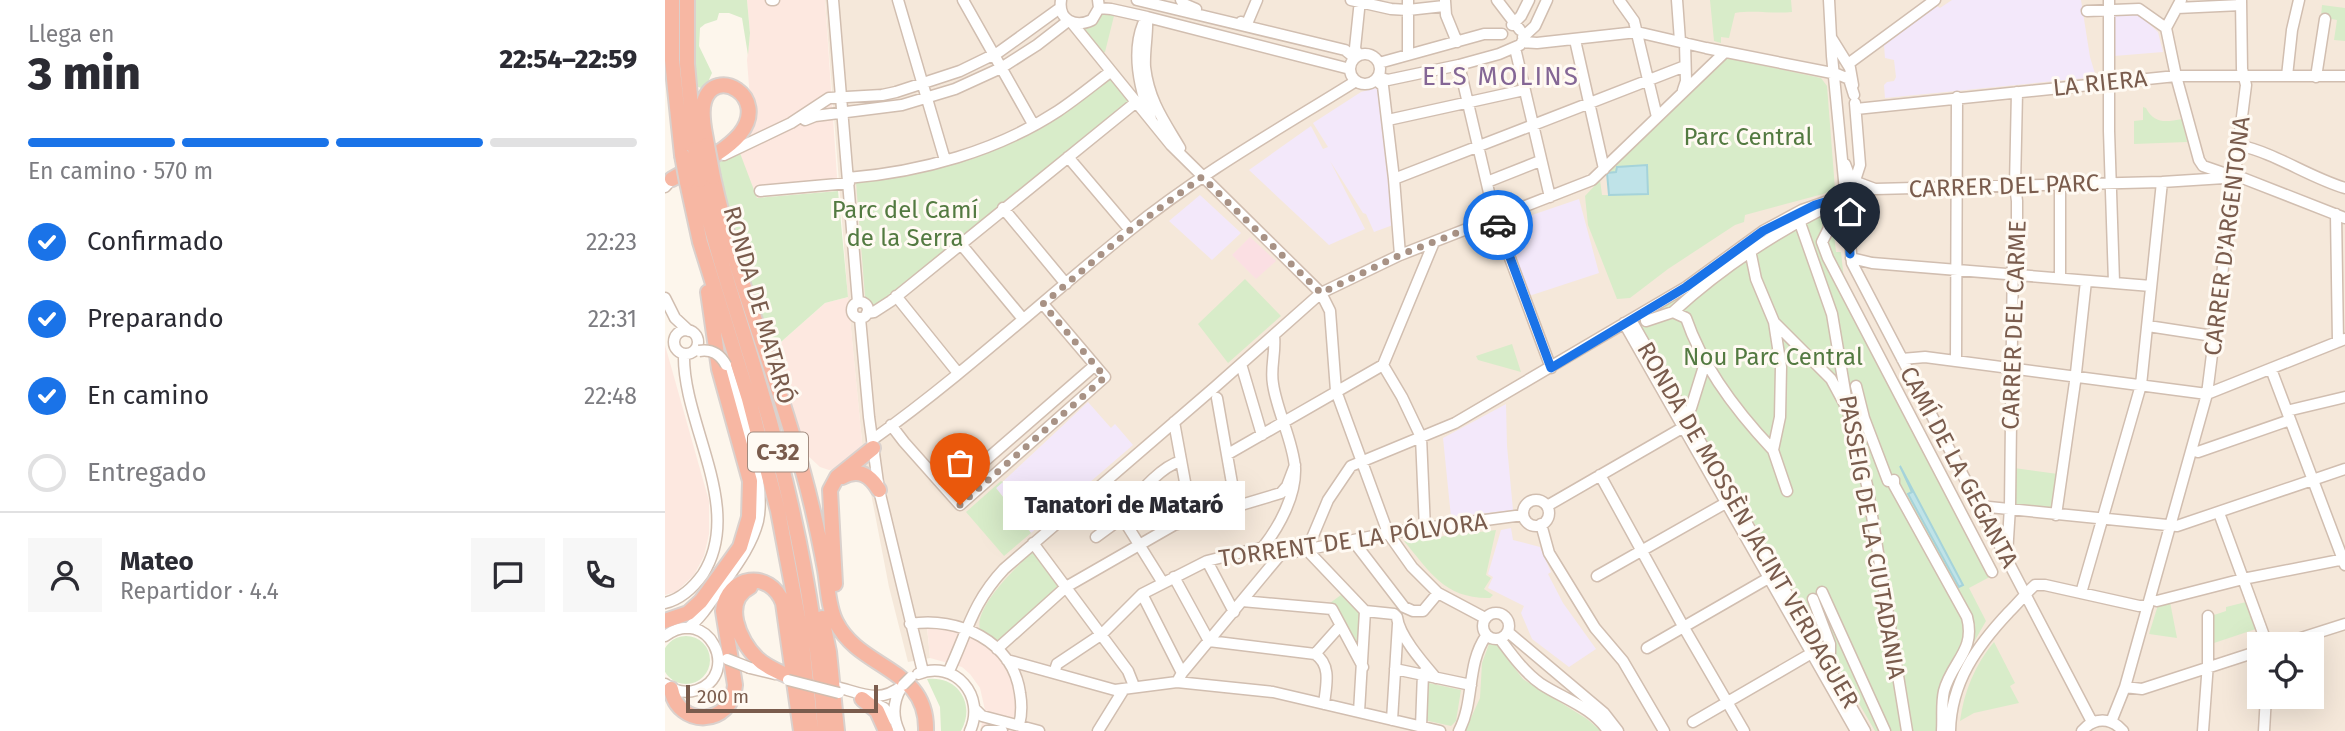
<!DOCTYPE html>
<html lang="es">
<meta charset="utf-8">
<style>
:root{--surface:#fff;--page:#f7f7f7;--text:#2b2b33;--muted:#7c7c81;--line:#e1e1e2;--accent:#1a73e8}
body{margin:0;font-family:"Fira Sans",sans-serif;background:var(--page);color:var(--text);height:100vh;display:flex;flex-direction:column;font-size:26px;white-space:nowrap}
*{box-sizing:border-box;margin:0}
p{font-size:23px;color:var(--muted)}
.icon{flex:none;width:38px;height:38px;fill:none;stroke:currentColor;stroke-width:2;stroke-linecap:round;stroke-linejoin:round}
.map{position:relative;flex:1;overflow:hidden}
.drawer{display:flex;flex-direction:column;background:var(--surface);width:665px}
.drawer>*{flex:none}
.controls{position:absolute;left:1582px;top:632px;display:grid;gap:14px}
.controls a{display:grid;place-items:center;width:77px;height:77px;border-radius:0px;background:var(--surface);box-shadow:0 7px 28px #0002;font-size:35px}
.scale{position:absolute;left:21px;bottom:18px;width:192px;box-sizing:border-box;padding-left:7px;border:4px solid #7a5c4d;border-top:0;font-size:19px;line-height:24px;white-space:nowrap;color:#7a5c4d;-webkit-text-stroke:5px #fffaf3;paint-order:stroke}
.pin{position:absolute;display:grid;place-items:center;width:60px;height:60px;color:#fff;margin:-72px -30px;border-radius:50% 50% 50% 0;rotate:-45deg;box-shadow:0 0 7px #0007}
.pin .icon{rotate:45deg}
.courier{position:absolute;display:grid;place-items:center;width:70px;height:70px;margin:-35px;border:5px solid #1a73e8;border-radius:50%;background:#fff;color:#222;box-shadow:0 2px 9px #0007}
.bubble{position:absolute;height:49px;border-radius:0px;background:var(--surface);box-shadow:0 7px 28px #0002;font-size:23px;font-weight:800;line-height:49px;text-align:center}
.headline em{font-style:normal;font-weight:800}
.headline div{display:flex;flex-direction:column-reverse}
.headline{display:flex;align-items:center;justify-content:space-between;height:119px;padding:0 28px}
h1{font-size:46px;font-weight:800;line-height:52px}
.bar{display:grid;grid-template-columns:repeat(4,1fr);gap:10px 7px;align-content:center;height:84px;padding:0 28px}
.bar i{height:9px;border-radius:5px;background:var(--line)}
.bar .active{background:var(--accent)}
.bar p{grid-column:span 4}
.line{display:flex;align-items:center;gap:18px;padding:0 28px;border-top:2px solid var(--line)}
.line div{flex:1}
.round{display:grid;place-items:center;flex:none;width:74px;height:74px;border-radius:0px;background:var(--page)}
ol{padding:0 28px;list-style:none}
li{display:flex;align-items:center;gap:21px;height:77px}
li p{margin-inline-start:auto}
li .icon{padding:7px;border-radius:50%;background:var(--accent);color:#fff;stroke-width:4}
li:last-child{color:var(--muted)}
li i{width:38px;height:38px;border:4px solid var(--line);border-radius:50%}
main{display:flex;flex:1;min-height:0}
.map>svg:first-child{display:block}
.residential{fill:#f5e8da;fill-rule:evenodd}
.commercial{fill:#fde8e0}
.education{fill:#f3e8fa}
.medical{fill:#fbdfe3}
.green{fill:#d8ecc9}
.water{fill:#bfe3e8;stroke:#a5d3da;stroke-width:2}
.lines{fill:none;stroke-linecap:round;stroke-linejoin:round}
.minor-casing{stroke:#d1beb0;stroke-width:13}
.highway-casing{stroke:#dad1cd;stroke-width:18}
.minor{stroke:#fff;stroke-width:10}
.highway{stroke:#f7b7a3;stroke-width:14}
.minor-bridge-casing{stroke:#d1beb0;stroke-width:13;stroke-linecap:butt}
.highway-bridge-casing{stroke:#dad1cd;stroke-width:18;stroke-linecap:butt}
.minor-bridge{stroke:#fff;stroke-width:10}
.highway-bridge{stroke:#f7b7a3;stroke-width:14}
.done{stroke:#a89285;stroke-width:7;stroke-dasharray:0 12.6}
.route{stroke:#1a73e8;stroke-width:9}
.labels{text-anchor:middle;stroke-width:6;stroke-linejoin:round;paint-order:stroke}
.shield{fill:#fffaf3;stroke:#a28b7f;stroke-width:2}
.shield-label{font-size:23px;font-weight:bold;fill:#7a5c4d}
.street-label{font-size:24px;fill:#7a5c4d;stroke:#fffaf3}
.park-label{font-size:24px;fill:#537a41;stroke:#fffaf3}
.neighbourhood-label{font-size:26px;letter-spacing:2px;fill:#846695;stroke:#fffaf3}
</style>
<main>
<section class="drawer">
<div class="headline"><div><h1>3 min</h1><p>Llega en</p></div><em>22:54–22:59</em></div>
<div class="bar"><i class="active"></i><i class="active"></i><i class="active"></i><i></i><p>En camino · 570 m</p></div>
<ol>
<li><svg class="icon" aria-label="check" viewBox="0 0 24 24"><path d="M5 12l5 5 9-10"/></svg>Confirmado<p>22:23</p></li>
<li><svg class="icon" aria-label="check" viewBox="0 0 24 24"><path d="M5 12l5 5 9-10"/></svg>Preparando<p>22:31</p></li>
<li><svg class="icon" aria-label="check" viewBox="0 0 24 24"><path d="M5 12l5 5 9-10"/></svg>En camino<p>22:48</p></li>
<li><i></i>Entregado</li>
</ol>
<div class="line" style="height:126px"><a class="round"><svg class="icon" aria-label="person" viewBox="0 0 24 24"><circle cx="12" cy="8" r="4"/><path d="M4 21q1-7 8-7t8 7"/></svg></a><div><b>Mateo</b><p>Repartidor · 4.4</p></div><a class="round"><svg class="icon" aria-label="chat" viewBox="0 0 24 24"><path d="M4 5h16v11H9l-5 4z"/></svg></a><a class="round"><svg class="icon" aria-label="phone" viewBox="0 0 24 24"><path d="M5 4h4l2 5-3 2q2 4 5 5l2-3 5 2v4C11 20 4 13 5 4z"/></svg></a></div>
</section>
<div class="map">
<svg width="1680" height="731" viewBox="0 0 1680 731">
<rect width="100%" height="100%" fill="#fdf6ec"/>
<path class="residential" d="M160,0H1680V731H352L357,715L262,627L265,658L243,662L224,587L198,452L183,299ZM1594,644H1647V696H1594Z"/>
<path class="commercial" d="M82,0H160L173,191L92,198L82,177L75,153L86,112L82,60L85,33Z
M183,297L198,452L171,469L164,470L155,467L141,454L108,349L160,303Z
M0,345L44,501V534L39,556L29,575L11,592L0,595Z
M262,626H278L317,640L342,665L350,688L357,715L352,731H315L320,710L315,688L305,674L297,667L265,658Z"/>
<path class="education" d="M1287,0H1416L1425,57L1431,77L1220,98L1219,85L1222,82L1229,81L1231,77L1229,60L1220,58L1219,45L1272,6L1275,8Z
M1472,13L1493,32L1498,52L1449,56L1448,15Z
M711,88L716,91L728,225L709,232L701,214L698,213L665,161L700,229L664,245L584,170L646,126L658,149L663,147L648,123L696,92Z
M535,195L576,233L547,260L504,221Z
M914,199L934,273L864,296L841,224Z
M423,402L446,428L450,424L468,445L366,533L331,488Z
M841,404L842,446L848,510L786,517L778,438Z
M846,528L848,540L875,547L886,572L883,574L898,603L931,649L904,667L867,639L856,613L859,606L823,588L828,577L823,574L836,530Z"/>
<path class="medical" d="M585,237L611,261L591,279L567,255Z"/>
<path class="green" d="M29,0H82L85,33L83,55L77,18L64,13H54L52,20L40,24L35,28L34,46L47,73L43,82L36,88L31,86L30,82L28,46Z
M1045,0H1126L1127,12C1107,14 1090,10 1070,13L1064,38L1056,37V43L1049,41Z
M1657,5L1680,8V41L1669,40L1672,20L1656,17Z
M446,11L449,16L440,52L434,55L416,28C426,22 435,13 446,11Z
M1058,57L1156,78L1162,86L1170,189L1158,194L1080,215L1079,222L1070,225L1003,269L965,298L952,299L923,225L920,196L935,180L937,195H944L942,173Z
M444,77L464,103L344,199L345,201L300,234L301,236L287,247L285,246L235,286L236,289L207,311L200,296L191,182C209,178 226,179 247,175C317,159 378,126 437,85L436,83Z
M1478,107L1481,108C1489,124 1501,122 1517,119L1522,142L1469,144V121L1478,120Z
M75,153L92,198L173,191L183,297L160,303L108,349L66,226L48,162Z
M1174,206L1177,218L1169,234L1171,252H1176L1179,280L1334,572L1304,588L1321,621L1289,677L1283,695L1279,731H1210L979,333L976,332L972,326L975,318C1019,288 1125,205 1174,206Z
M580,279L616,316L563,363L533,324Z
M847,344L856,372L813,360L811,356Z
M1349,468L1393,474L1390,509L1349,504Z
M336,481L338,482L331,488L366,533L339,556L301,512Z
M831,530L821,575L826,578L819,589L828,595L825,598C780,599 765,572 739,541Z
M367,552L394,586L333,642L329,643C325,640 318,636 316,632C305,610 353,566 367,552Z
M680,592L699,615L696,657L665,603Z
M1505,602L1512,638L1484,634L1493,605Z
M1581,602L1591,629L1546,644V616L1561,611V607Z
M-3 660a24 24 0 1 1 48 0a24 24 0 1 1-48 0Z
M1329,642L1350,683L1345,686L1354,703L1309,713L1295,721C1299,691 1310,665 1329,642Z
M824,644H831L858,679L922,719L936,731H800L815,698L817,663Z
M262,679C293,675 311,704 296,731H276L275,707Z
M759,682L796,690L791,721L786,726L759,720Z"/>
<path class="water" d="M982,165L983,194L944,195L942,173L951,172L952,167Z
M1235,466L1298,585L1294,587L1243,494L1247,492Z"/>
<g class="lines">
<g class="minor-casing">
<path id="minor" d="M106,0H109
M168,0L193,302
M233,0L280,160
M298,0L368,124
M396,0C393,20 410,28 427,20L434,8L433,0
M472,0L680,50L690,58
M516,0L519,4L531,9
M686,0L726,9L743,10L779,6
M743,0V54
M832,0L855,30
M954,0L969,21L992,117
M1012,0L1015,41
M1164,0L1167,56L1187,263L1427,722
M1444,0V131L1449,282
M780,1L781,15L792,42
M434,8L446,9L482,17L685,69
M1512,8L1576,5
M1422,11L1474,9L1501,28
M482,17C483,34 479,51 480,67C484,101 499,121 515,148
M576,22L581,26L592,0
M407,23L506,145L656,293L665,311L671,391L723,533L747,567L773,593L820,618
M478,24C466,54 475,90 486,119
M847,25L856,16L864,0
M1501,28L1511,76L1534,160L1538,166L1567,176
M1501,28L1516,0
M858,37L870,26L882,0
M1167,39L1185,68L1188,85
M910,40L939,169
M857,42L872,43L972,32L1041,48L1172,74L1184,79L1189,95
M850,48L885,197
M685 69a15 15 0 1 1 30 0a15 15 0 1 1-30 0Z
M693,56L690,48L695,0
M714,63L819,34H837
M1183,64L1270,0
M794,65L830,218L886,368
M1622,76L1627,30L1634,0
M713,77L723,80L794,65L834,54L855,45
M1651,77L1660,19
M711,80L718,86L729,179L735,255
M1018,90L1021,81L1020,43
M1191,109L1511,76H1680
M140,120L150,116L237,105L290,89L336,68L372,45L403,21
M723,120L859,90
M1573,145C1611,153 1643,177 1680,188
M59,155L126,123L164,98L217,95L231,92L295,71L334,52L395,8
M403,157L465,230
M1180,164L1186,180L1210,189L1497,182L1575,177L1680,218
M183,178C256,172 332,151 393,111C411,99 428,85 445,72
M729,179L1020,66
M822,182L875,161
M0,187L7,179
M95,191L184,183
M1182,205L1195,165L1190,103
M338,208L401,284
M1671,214L1673,342
M1135,223L1167,314L1184,415L1202,485L1242,731
M295,243L358,319
M1085,250L1091,279L1109,322L1116,367L1115,417L1108,450L1122,491
M1186,258L1207,263L1486,286
M1395,277V185
M231,296L293,373
M0,298L10,318L24,331
M187 310a8 8 0 1 1 16 0a8 8 0 1 1-16 0Z
M1008,312C1055,269 1106,235 1163,206L1164,228L1157,242L1163,258L1327,572
M202,313L209,312L226,301L470,103
M195,318L204,417L214,490L258,672
M966,320L1200,731
M981,321L1008,312L1021,318C1038,368 1072,412 1108,450
M1109,322L1166,379L1180,405
M959,323L1191,731
M1483,326L1548,336
M9 342a12 12 0 1 1 24 0a12 12 0 1 1-24 0Z
M1237,359L1260,357L1542,394L1680,339
M1291,361L1292,97
M576,364L597,435
M1606,369L1680,565
M1191,386L1199,418L1223,481
M552,398L571,506
M1026,408L1040,363
M1622,411L1680,397
M509,422L527,520
M226,425L239,442L295,505L440,377L378,304
M207,440C297,376 378,300 464,231C534,174 614,129 691,81
M1527,450L1533,452L1625,420
M563,454L718,365
M935,475L1018,626L1079,731
M1229,480V485L1302,617C1311,651 1287,661 1279,691C1276,704 1278,717 1277,731
M437,485L498,583
M284,492L429,366
M858 513a13 13 0 1 1 26 0a13 13 0 1 1-26 0Z
M882,506L1024,424
M1314,506L1512,526L1680,469
M1554,513L1602,644
M456,514C471,497 494,467 516,461
M1391,515L1410,382L1421,281
M876,524L884,553L930,628L958,661L999,731
M760,529L756,437L737,397L718,365L769,242
M431,537L457,518
M689,542L739,607L748,611H758L773,593
M368,543L463,671L469,686
M598,547C614,527 631,496 630,468C628,440 612,412 608,384C605,368 611,352 609,336
M1342,555L1345,507L1348,249L1352,244V201L1350,186L1352,92
M542,561L569,612
M932,576L1066,500
M509,577L544,641L650,654C667,665 661,686 659,704
M1157,592L1220,731
M1416,593L1476,385L1497,182
M477,594L517,673
M1148,599L1165,644V653L1160,660
M1485,599L1492,601L1578,579L1680,559
M577,601L667,609L698,667
M0,603C16,599 28,588 38,574C80,508 17,423 19,354
M818 626a13 13 0 1 1 26 0a13 13 0 1 1-26 0Z
M245,624C293,616 348,641 355,693C357,705 357,714 354,725
M23,628C37,617 47,600 57,586C71,566 87,545 93,521C102,479 74,406 61,365
M843,632L939,713L953,731
M0,636C43,604 77,674 32,690C20,694 9,691 0,684
M835,639C847,655 859,672 876,684C899,699 927,707 943,731
M1617,644L1680,624
M982,648L1107,576
M332,649L401,587L509,525L616,493L622,486L630,465
M650,654L675,626
M342,660L450,690L512,682L608,692L775,731
M85,668L110,674
M730,669L806,685
M283,673C302,633 307,603 339,569L550,387L656,293L735,255L927,180L1060,52
M389,673L392,664L437,634L477,594L542,561L598,547L615,555L723,533L858,515
M253,674C290,659 321,696 305,731
M771,678C759,664 734,636 732,617L729,614L700,611L642,550L663,500L686,466L790,423L1021,287L1098,231L1137,210L1163,201L1178,190
M512,682L517,673L615,555
M172,687C198,694 215,704 238,685
M1460,687L1477,689L1594,651
M205,701L219,708L229,720
M310,709L317,716L374,731
M694,712L700,611
M727,720L733,624
M1028,722L1152,650
M1446,722L1460,687L1542,394L1581,85L1577,69L1576,0
M756,727L758,673
M234,731C227,716 228,702 236,688
M322,731H337
M433,731L459,689
M794,731C810,700 801,665 821,636
M1285,731C1286,682 1312,646 1344,612C1353,603 1361,593 1370,585H1380L1474,606H1483
M1417,731C1429,717 1446,717 1458,731
M1538,731L1543,663V616
M1599,731L1601,696"/>
</g>
<g class="highway-casing">
<path id="highway" d="M7,0V60L17,155
M22,0V64L30,149
M48,177C70,278 112,372 138,472C147,504 154,537 160,570C163,587 163,607 171,622C195,670 263,667 261,731
M7,179C29,166 58,154 75,134C105,96 49,65 39,102C35,115 40,132 42,145
M35,180C50,252 76,321 96,391C129,502 152,615 160,731
M22,182L35,242L84,399L113,511L136,633L146,731
M177,477C194,468 205,475 214,490
M170,584L165,490L172,477L208,448
M85,587C57,601 74,641 92,658C100,666 110,670 121,675
M157,618L164,652L172,731
M0,621L23,613L36,601L75,547L84,517L85,481L54,369L43,292
M6,689C13,728 67,727 70,685L58,611C62,575 105,569 118,603L136,731
M197,699L212,711L221,731"/>
</g>
<use href="#minor" class="minor"/>
<use href="#highway" class="highway"/>
<g class="minor-bridge-casing">
<path id="minor-bridge" d="M34,351C47,349 55,354 61,365
M62,659L85,668
M123,680L174,693
M238,685L246,677"/>
</g>
<g class="highway-bridge-casing">
<path id="highway-bridge" d="M42,145L48,177
M30,149L35,180
M17,155L22,182"/>
</g>
<use href="#minor-bridge" class="minor-bridge"/>
<use href="#highway-bridge" class="highway-bridge"/>
</g>
<g class="lines">
<path class="done" d="M295,505L440,377L378,304L465,230L537,177L656,293L735,255L830,218L833,225"/>
<path class="route" d="M833,225L886,368L1021,287L1098,231L1150,205L1163,201L1182,205L1185,254"/>
</g>
<g class="labels">
<rect class="shield" x="83" y="432.5" width="60" height="39" rx="5"/>
<g class="shield-label">
<text x="113" y="460">C-32</text>
</g>
<g class="street-label">
<text transform="translate(1435 83) rotate(-6)" y="8">LA RIERA</text>
<text transform="translate(1339 186) rotate(-2)" y="8">CARRER DEL PARC</text>
<text transform="translate(1562 236) rotate(-83)" y="8">CARRER D'ARGENTONA</text>
<text transform="translate(94 305) rotate(74)" y="8">RONDA DE MATARÓ</text>
<text transform="translate(1349 325) rotate(-88)" y="8">CARRER DEL CARME</text>
<text transform="translate(1294 467) rotate(62)" y="8">CAMÍ DE LA GEGANTA</text>
<text transform="translate(1083 525) rotate(60)" y="8">RONDA DE MOSSÈN JACINT VERDAGUER</text>
<text transform="translate(1207 537) rotate(80)" y="8">PASSEIG DE LA CIUTADANIA</text>
<text transform="translate(688 540) rotate(-8)" y="8">TORRENT DE LA PÓLVORA</text>
</g>
<g class="park-label">
<text x="1083" y="145">Parc Central</text>
<text x="240" y="218">Parc del Camí<tspan x="240" dy="28">de la Serra</tspan></text>
<text x="1108" y="365">Nou Parc Central</text>
</g>
<g class="neighbourhood-label">
<text x="836" y="85">ELS MOLINS</text>
</g>
</g>
</svg>
<div class="controls">
<a><svg class="icon" aria-label="locate" viewBox="0 0 24 24"><circle cx="12" cy="12" r="6"/><path d="M12 2v4M12 18v4M2 12h4M18 12h4"/></svg></a>
</div>
<div class="scale">200 m</div>
<div class="pin" style="left:295px;top:505px;background:#ea580c"><svg class="icon" aria-label="bag" viewBox="0 0 24 24"><path d="M5 8h14l-1 12H6zM9 8a3 3 0 0 1 6 0"/></svg></div>
<div class="pin" style="left:1185px;top:254px;background:#1f2937"><svg class="icon" aria-label="home" viewBox="0 0 24 24"><path d="M3 11l9-7 9 7M6 9v11h12V9"/></svg></div>
<div class="courier" style="left:833px;top:225px"><svg class="icon" aria-label="car" viewBox="0 0 24 24"><path d="M5 17H2v-5l4-1 3-4h7l3 4 3 1v5h-3M9 17h6M6 11h13"/><circle cx="7" cy="17" r="2"/><circle cx="17" cy="17" r="2"/></svg></div>
<div class="bubble" style="left:338px;top:481px;width:242px">Tanatori de Mataró</div>
</div>
</main>
